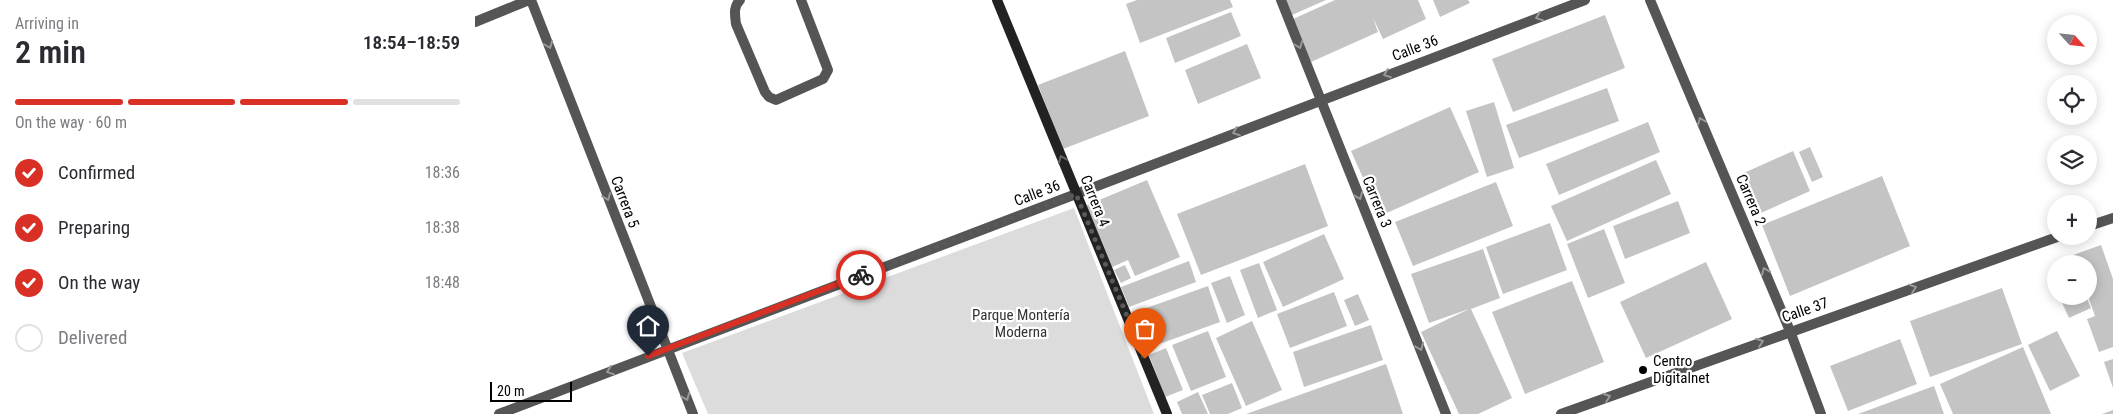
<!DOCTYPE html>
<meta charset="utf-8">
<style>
:root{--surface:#fff;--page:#f2f2f3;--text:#2b2b33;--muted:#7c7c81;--line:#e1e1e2;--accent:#d93025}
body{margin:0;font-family:"Roboto Condensed",sans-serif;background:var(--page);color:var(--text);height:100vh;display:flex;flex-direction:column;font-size:19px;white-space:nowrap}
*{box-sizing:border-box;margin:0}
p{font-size:16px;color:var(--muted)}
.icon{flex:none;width:28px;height:28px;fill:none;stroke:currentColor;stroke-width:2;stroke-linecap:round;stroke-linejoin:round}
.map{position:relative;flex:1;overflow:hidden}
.details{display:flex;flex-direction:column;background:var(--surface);width:475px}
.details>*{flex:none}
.needle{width:32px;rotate:117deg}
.tools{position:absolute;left:1572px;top:15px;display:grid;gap:10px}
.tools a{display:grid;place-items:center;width:50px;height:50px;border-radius:50%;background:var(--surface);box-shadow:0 2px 12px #0003;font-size:25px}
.scale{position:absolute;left:15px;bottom:12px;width:82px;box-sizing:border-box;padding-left:5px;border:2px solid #000;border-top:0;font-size:14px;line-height:18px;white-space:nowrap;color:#000;-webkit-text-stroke:4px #fff;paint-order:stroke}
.pin{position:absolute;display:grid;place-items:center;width:42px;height:42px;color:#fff;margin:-51px -21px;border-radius:50% 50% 50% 0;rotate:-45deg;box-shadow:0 0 5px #0007}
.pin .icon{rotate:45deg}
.courier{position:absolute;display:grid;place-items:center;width:50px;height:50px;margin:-25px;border:4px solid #d93025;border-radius:50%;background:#fff;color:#222;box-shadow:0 1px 6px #0007}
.headline em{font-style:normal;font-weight:600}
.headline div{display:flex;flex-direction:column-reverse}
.headline{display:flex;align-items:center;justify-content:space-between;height:85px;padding:0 15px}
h1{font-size:32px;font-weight:600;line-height:38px}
.bar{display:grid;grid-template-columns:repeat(4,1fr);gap:8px 5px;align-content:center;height:60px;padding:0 15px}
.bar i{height:6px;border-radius:4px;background:var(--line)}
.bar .current{background:var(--accent)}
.bar p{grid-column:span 4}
ol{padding:0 15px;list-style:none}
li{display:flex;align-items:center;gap:15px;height:55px}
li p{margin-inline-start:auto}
li .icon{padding:5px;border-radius:50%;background:var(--accent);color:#fff;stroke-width:4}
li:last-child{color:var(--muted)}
li i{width:28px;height:28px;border:2px solid var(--line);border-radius:50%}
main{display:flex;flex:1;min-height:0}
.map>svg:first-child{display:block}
.green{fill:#dcdcdc}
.building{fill:#c4c4c4}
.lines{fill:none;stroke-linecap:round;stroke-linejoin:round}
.lane{stroke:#555;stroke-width:10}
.street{stroke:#555;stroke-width:10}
.secondary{stroke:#222;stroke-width:10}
.oneway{stroke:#999}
.oneway2{stroke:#646464}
.done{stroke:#595959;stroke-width:5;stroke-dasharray:0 9}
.route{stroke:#d93025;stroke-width:6}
.poi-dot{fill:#000;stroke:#fff;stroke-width:2}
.labels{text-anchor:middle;stroke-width:4.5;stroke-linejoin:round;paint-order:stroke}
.street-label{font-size:15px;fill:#000;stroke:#fff}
.park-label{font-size:15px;fill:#333;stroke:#fff}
.poi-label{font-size:15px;fill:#000;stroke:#fff;text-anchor:start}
</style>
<main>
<section class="details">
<div class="headline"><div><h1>2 min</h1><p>Arriving in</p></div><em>18:54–18:59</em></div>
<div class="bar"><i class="current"></i><i class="current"></i><i class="current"></i><i></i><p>On the way · 60 m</p></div>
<ol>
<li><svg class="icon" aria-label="check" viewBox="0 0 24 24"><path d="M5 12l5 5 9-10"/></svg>Confirmed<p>18:36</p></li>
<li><svg class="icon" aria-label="check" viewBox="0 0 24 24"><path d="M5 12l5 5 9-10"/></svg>Preparing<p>18:38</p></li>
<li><svg class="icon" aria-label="check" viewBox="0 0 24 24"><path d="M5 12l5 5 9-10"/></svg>On the way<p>18:48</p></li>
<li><i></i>Delivered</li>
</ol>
</section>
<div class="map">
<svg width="1638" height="414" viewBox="0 0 1638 414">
<rect width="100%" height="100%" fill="#fff"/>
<path class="green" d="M599,208L679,414H233L207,353Z"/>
<path class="building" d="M662,0H755L758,7L665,43L651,4Z
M811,0H851L817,15Z
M860,0H943L951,19L908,39L898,18L903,32L836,62L816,20Z
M958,0H993L995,3L965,17Z
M756,12L766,36L700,63L691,38Z
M1130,15L1150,68L1038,112L1017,59Z
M772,44L786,78L723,104L710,70Z
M650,51L674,116L588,149L563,85Z
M1132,88L1144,121L1044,158L1031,125Z
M1019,102L1039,168L1012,177L991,111Z
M975,107L1004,172L905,216L876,151Z
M1173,122L1185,152L1084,195L1071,164Z
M1335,147L1348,177L1337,182L1324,152Z
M1318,151L1335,191L1279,216L1262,176Z
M1181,160L1196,194L1092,241L1076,206Z
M830,164L853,226L726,275L702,214Z
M1407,176L1435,246L1315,296L1287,225Z
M672,180L705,257L660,276L653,260L635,268L610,206Z
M1021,182L1038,226L938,266L920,222Z
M1203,201L1215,233L1150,259L1138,226Z
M1075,223L1092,270L1028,294L1011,247Z
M1129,229L1150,283L1113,298L1092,244Z
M849,234L869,279L808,307L788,262Z
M1626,245L1638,279V347L1624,352L1612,319L1620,316L1613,296L1614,264H1601L1598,255Z
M1008,249L1025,298L996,309L1037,398L1003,414H984L946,332L994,309L954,323L936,274Z
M714,261L721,282L654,307L646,287Z
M1231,262L1257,319L1171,358L1145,302Z
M784,263L802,310L783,318L765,270Z
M650,265L656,278L646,283L639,270Z
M755,276L770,315L752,323L736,283Z
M1097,281L1129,362L1050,394L1017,312Z
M733,286L745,322L679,346L666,310Z
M1527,288L1547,344L1455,377L1435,321Z
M859,292L872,326L815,348L802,314Z
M883,294L894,320L880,326L869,300Z
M1584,296H1611L1616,308L1594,318Z
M777,321L807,390L771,406L741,338Z
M896,325L908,360L829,387L818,352Z
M733,331L751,377L716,391L697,345Z
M1582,331L1605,376L1575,391L1553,345Z
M1425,339L1442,384L1373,411L1355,366Z
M1548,347L1576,414H1478L1465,384Z
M691,348L708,390L690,397L674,355Z
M1638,359V388L1629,362Z
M911,364L928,414H771Z
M757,383L767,408L753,414H735L727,395Z
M1459,386L1469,414H1383Z
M723,392L733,414H707L702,402Z
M1638,410V414H1627Z"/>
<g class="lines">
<path class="lane" d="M265,0C258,7 260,15 261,24L290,92L294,97L301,100L348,79L353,70L326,0"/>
<path class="street" d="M56,0L218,414
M806,0L971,414
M1175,0L1315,331L1346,414
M0,22L54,0
M1614,226L1638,218
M24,414L1110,0
M1086,414L1585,236"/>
<path class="secondary" d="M522,0L692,414"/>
</g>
<defs><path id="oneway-chevron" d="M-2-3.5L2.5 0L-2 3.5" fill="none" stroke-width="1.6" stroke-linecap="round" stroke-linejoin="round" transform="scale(1.25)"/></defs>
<g class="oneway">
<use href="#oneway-chevron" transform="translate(1064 17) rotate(159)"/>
<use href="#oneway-chevron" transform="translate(74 45) rotate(69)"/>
<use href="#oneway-chevron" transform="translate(824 45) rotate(69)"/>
<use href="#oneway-chevron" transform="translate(912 74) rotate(159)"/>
<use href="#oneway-chevron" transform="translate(1226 121) rotate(-113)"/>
<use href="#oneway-chevron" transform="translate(761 132) rotate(159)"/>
<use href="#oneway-chevron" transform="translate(884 196) rotate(68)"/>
<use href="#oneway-chevron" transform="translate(132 197) rotate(69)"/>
<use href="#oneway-chevron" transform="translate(1290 271) rotate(-113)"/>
<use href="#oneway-chevron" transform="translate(1438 288) rotate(-19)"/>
<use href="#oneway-chevron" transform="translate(1285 342) rotate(-20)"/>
<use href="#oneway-chevron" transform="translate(945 347) rotate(68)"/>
<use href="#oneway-chevron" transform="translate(135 371) rotate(159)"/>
<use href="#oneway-chevron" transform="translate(211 397) rotate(68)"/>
<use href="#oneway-chevron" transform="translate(1132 397) rotate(-20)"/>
</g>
<use class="oneway2" href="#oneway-chevron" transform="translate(587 159) rotate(-112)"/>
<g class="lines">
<path class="done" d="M386,275L601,194L670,359"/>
<path class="route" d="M173,356L386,275"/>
</g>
<circle class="poi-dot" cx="1168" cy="370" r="5"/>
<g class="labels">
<g class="street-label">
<text transform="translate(940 48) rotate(-21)" y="5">Calle 36</text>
<text transform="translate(562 193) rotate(-21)" y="5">Calle 36</text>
<text transform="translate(1276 200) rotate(67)" y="5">Carrera 2</text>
<text transform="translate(620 201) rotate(68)" y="5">Carrera 4</text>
<text transform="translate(150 202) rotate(69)" y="5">Carrera 5</text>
<text transform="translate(902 202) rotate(68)" y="5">Carrera 3</text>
<text transform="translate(1330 310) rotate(-19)" y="5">Calle 37</text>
</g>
<g class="park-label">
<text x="546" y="320">Parque Montería<tspan x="546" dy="17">Moderna</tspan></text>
</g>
<g class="poi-label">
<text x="1178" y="366">Centro<tspan x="1178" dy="17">Digitalnet</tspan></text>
</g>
</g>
</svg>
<div class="tools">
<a><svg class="needle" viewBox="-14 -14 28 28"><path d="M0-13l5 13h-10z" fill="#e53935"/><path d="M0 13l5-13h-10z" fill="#7c7c81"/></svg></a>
<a><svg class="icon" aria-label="locate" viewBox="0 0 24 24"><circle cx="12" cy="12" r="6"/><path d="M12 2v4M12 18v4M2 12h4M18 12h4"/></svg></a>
<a><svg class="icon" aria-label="layers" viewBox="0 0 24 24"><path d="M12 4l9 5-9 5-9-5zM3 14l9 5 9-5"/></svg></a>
<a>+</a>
<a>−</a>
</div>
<div class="scale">20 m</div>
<div class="pin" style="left:670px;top:359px;background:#ea580c"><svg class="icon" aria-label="bag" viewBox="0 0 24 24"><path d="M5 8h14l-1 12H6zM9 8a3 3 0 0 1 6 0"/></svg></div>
<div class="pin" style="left:173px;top:356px;background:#1f2937"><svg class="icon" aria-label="home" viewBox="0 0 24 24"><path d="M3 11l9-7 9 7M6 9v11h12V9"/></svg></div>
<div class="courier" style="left:386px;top:275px"><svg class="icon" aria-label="bike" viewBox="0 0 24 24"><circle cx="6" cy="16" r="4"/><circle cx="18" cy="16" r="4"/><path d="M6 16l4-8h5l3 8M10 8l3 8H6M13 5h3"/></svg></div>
</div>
</main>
